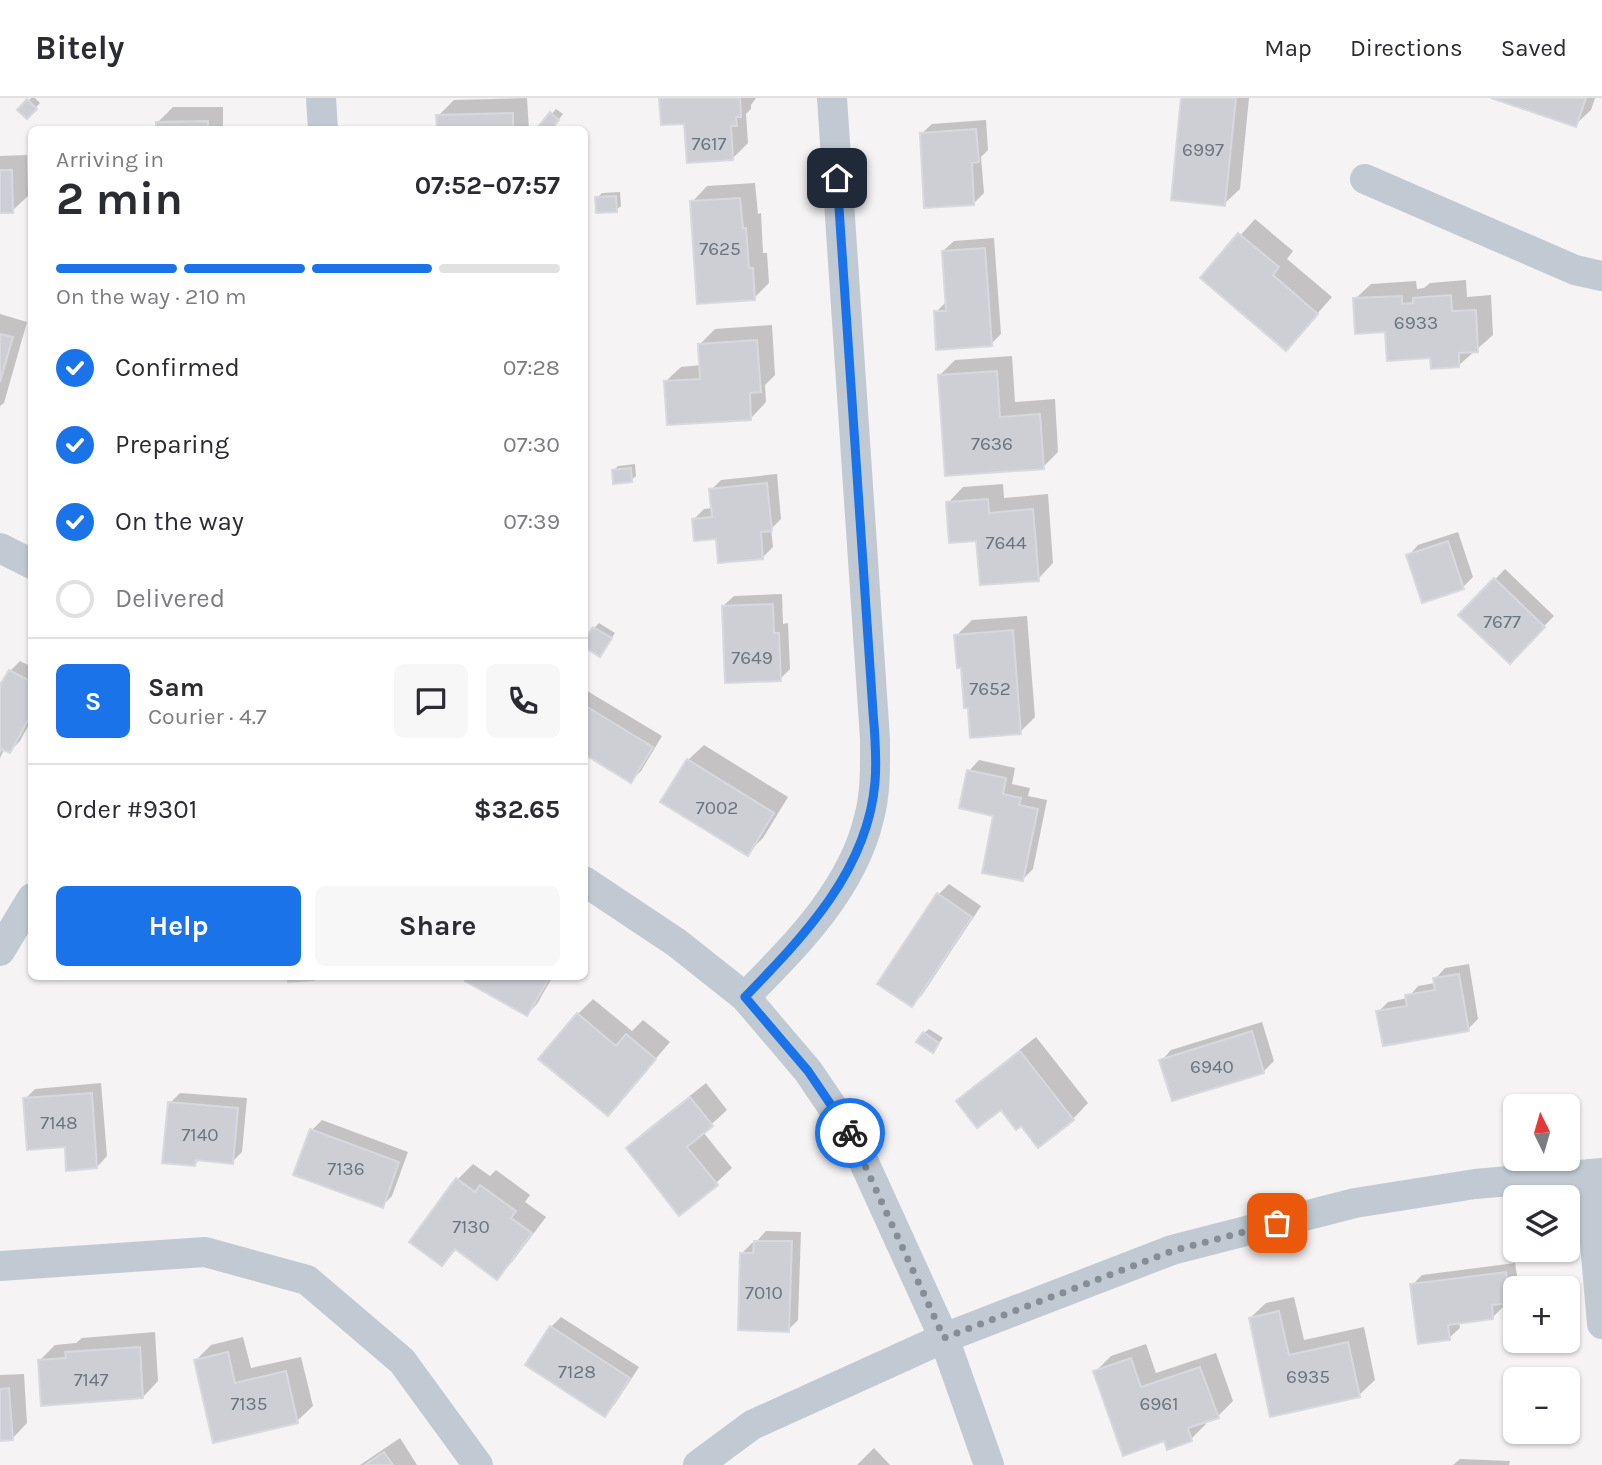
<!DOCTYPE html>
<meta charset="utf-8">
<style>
:root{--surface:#fff;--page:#f7f7f7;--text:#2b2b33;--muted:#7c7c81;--line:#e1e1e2;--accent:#1a73e8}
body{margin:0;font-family:Karla,sans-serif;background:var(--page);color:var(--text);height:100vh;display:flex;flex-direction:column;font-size:26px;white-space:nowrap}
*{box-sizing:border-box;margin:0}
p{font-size:23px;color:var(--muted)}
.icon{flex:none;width:38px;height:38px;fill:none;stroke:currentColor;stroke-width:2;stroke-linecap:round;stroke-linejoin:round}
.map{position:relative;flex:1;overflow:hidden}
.panel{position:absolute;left:28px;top:28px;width:560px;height:854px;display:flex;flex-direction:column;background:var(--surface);border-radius:10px;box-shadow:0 2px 5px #0004}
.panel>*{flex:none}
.needle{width:46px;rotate:355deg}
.buttons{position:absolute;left:1503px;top:996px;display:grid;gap:14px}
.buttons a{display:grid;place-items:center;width:77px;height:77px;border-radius:10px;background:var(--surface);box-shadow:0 2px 5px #0004;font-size:35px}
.pin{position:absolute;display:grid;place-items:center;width:60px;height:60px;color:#fff;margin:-30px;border-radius:14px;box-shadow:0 4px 10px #0006}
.courier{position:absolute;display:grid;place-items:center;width:70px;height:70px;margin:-35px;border:5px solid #1a73e8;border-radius:50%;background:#fff;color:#222;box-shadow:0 2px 9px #0007}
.headline em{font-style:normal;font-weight:700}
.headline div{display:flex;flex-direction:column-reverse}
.headline{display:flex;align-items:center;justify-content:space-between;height:119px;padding:0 28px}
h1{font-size:46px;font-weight:700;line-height:52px}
.bar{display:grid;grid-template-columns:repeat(4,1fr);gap:10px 7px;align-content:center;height:84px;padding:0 28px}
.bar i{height:9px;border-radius:5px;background:var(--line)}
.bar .current{background:var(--accent)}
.bar p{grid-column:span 4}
.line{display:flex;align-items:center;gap:18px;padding:0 28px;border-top:2px solid var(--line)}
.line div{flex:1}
.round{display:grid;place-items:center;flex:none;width:74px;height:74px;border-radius:10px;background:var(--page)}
ol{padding:0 28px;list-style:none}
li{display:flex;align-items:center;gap:21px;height:77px}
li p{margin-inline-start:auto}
li .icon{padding:7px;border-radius:50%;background:var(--accent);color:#fff;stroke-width:4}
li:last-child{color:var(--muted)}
li i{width:38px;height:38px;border:4px solid var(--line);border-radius:50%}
.button{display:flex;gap:14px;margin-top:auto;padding:14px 28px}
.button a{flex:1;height:80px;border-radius:10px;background:var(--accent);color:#fff;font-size:28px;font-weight:700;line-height:80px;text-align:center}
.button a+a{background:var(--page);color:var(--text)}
header{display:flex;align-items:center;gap:42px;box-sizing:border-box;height:98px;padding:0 35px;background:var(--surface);border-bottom:2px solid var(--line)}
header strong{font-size:33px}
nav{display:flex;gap:38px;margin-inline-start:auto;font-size:24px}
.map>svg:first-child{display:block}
.shadow{fill:#0003}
.building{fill:#cdcfd5;stroke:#d7d9de;stroke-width:2}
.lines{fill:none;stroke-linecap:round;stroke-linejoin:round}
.minor{stroke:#c1cad2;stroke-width:30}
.done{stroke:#868d94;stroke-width:7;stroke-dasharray:0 12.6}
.route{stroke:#1a73e8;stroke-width:9}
.labels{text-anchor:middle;stroke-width:5;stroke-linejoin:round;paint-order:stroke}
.number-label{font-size:19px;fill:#6b747e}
</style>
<header>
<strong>Bitely</strong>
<nav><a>Map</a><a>Directions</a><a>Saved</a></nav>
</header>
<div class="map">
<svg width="1602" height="1367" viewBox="0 0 1602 1367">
<rect width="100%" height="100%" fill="#f5f3f3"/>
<path class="shadow" d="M31,0H35L40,5L27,19L20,12Z
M527,0L529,32H439L438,18L454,2Z
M661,0H756L751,7V11L746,16L748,45L733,60L686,24Z
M1183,0H1249L1240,91L1224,106Z
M1497,0H1595L1591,12L1575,27Z
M173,9H223V32H158V24Z
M556,11L563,16L550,32L541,28Z
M986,22L988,52L981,59L984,95L974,105L921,36L932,26Z
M27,57L28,98L12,113H0V58Z
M755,85L758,116L761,115L763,155H767L769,185L754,200L692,104L707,88Z
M620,94L621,108L616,112L597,100L602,95Z
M1255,121L1293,153L1287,161L1332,199L1286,251L1203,179Z
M994,140L1001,236L991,246L936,214L947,203L943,153L954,143Z
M1466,182L1467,199L1491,197L1493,237L1459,267L1432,258L1386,232L1355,201L1371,186L1416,183L1417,191L1424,190L1430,185Z
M0,216L27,224L4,305L0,308Z
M772,227L775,277L765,287L766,304L751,320L665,284L681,269L701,267L700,246L715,231Z
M1012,258L1015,304L1055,301L1058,354L1043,369L940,277L955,262Z
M635,366L636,378L631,382L613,373L618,368Z
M777,376L781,421L771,431L773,449L763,459L718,439L694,421L704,411L712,410L711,392L721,382Z
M1003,386L1004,400L1048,396L1053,465L1038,481L978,441L948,405L963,389Z
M1458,434L1473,479L1463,489L1408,458L1418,447Z
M1505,471L1554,518L1510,563L1461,517Z
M782,496L783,526L788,525L790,571L780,581L723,508L734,498Z
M1027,518L1035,619L1020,634L969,608L956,538L972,522Z
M599,525L615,535L600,557L594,530Z
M20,563L32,569V621L20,643L10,653L5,650L0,660V584L3,585L10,573Z
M584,591L662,638L641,673L631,683L584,654Z
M704,647L788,699L763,740L747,756L688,662Z
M979,662L1015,670L1012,686L1030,690L1028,698L1047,702L1033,771L1023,781L996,717L969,673Z
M949,786L981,808L922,897L912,907L939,796Z
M1469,866L1478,921L1468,931L1378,914L1388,904L1408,900L1418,888L1435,885V881L1445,870Z
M470,878H553L537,906L527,916Z
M593,901L632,933L643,922L670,944L608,1016L578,916Z
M1262,924L1274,963L1264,973L1161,963L1171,952Z
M929,931L943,940L933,952L924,935Z
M1036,939L1088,1005L1073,1021L1021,1026L1001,1010L959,1004L974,988Z
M101,985L107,1058L97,1069L66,1047L25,1001L35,991Z
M706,985L727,1012L703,1034L732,1070L716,1085L628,1050L643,1035Z
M180,995L247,1000L242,1054L232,1064L200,1061L195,1066L170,1005Z
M322,1022L408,1054L392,1098L382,1108L312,1032Z
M473,1066L490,1078L496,1072L530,1097L525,1104L546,1119L512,1164L497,1179L458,1150L442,1166L412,1144L458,1081Z
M766,1133L801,1134L798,1222L788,1232L741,1156L752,1145H755Z
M1515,1165L1519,1190H1516V1197L1509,1203L1502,1204L1503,1209L1493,1219L1459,1224L1460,1230L1449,1240L1412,1187L1422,1177Z
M1294,1199L1304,1242L1364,1229L1375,1282L1359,1297L1271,1316L1250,1220L1266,1205Z
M561,1219L639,1269L615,1306L604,1316L551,1229Z
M155,1234L158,1283L143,1299L40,1262L55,1247L76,1245L82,1240Z
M243,1239L251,1270L301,1259L313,1308L297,1323L196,1262L211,1247Z
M1146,1246L1156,1275L1216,1255L1233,1303L1218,1318L1205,1322L1206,1326L1191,1341H1165L1095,1274L1111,1258Z
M24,1276L27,1325L12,1341H0V1277Z
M400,1340L417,1367H360Z
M874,1350L890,1367H857Z
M1460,1361L1510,1363L1509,1367H1453Z"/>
<path class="building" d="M659,0H740L741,19H736L737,28H731L733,62L687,65L684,26L661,27Z
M1181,0H1236L1225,108L1171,102Z
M1491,0H1586L1576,29Z
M27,1L37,11L27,21L17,12Z
M550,14L559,22L551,32H541L538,29Z
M513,15V32H437L436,17Z
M208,23V32H156V24Z
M976,31L979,64L972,65L974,107L924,110L920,35Z
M0,72H12L13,115H0Z
M616,98L617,114L596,115L595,99Z
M740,100L743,130H746L749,170H753L755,202L697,206L690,103Z
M1238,135L1279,169L1273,177L1318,216L1286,253L1200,180Z
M985,150L992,248L936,252L934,213H946L942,153Z
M1451,197L1452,213L1476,212L1478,254L1459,255V269L1431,271L1430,260L1387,263L1385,234L1355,236L1353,200L1402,198V206L1413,205V200Z
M0,236L13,239L0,284Z
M757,242L761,294L750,295L751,322L667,327L664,283L700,281L698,246Z
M997,273L1000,319L1040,316L1044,371L945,378L938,277Z
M631,370L632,384L613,386L612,372Z
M767,385L772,433L761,434L763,461L718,465L716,441L694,443L692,421L712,419L709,391Z
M988,401L989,415L1033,411L1039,483L980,487L976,443L949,445L946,404Z
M1448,443L1464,491L1422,505L1406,457Z
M1494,480L1545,529L1510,566L1458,517Z
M773,506L774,535H779L781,583L725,585L722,508Z
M593,529L612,540L600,559L584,549V542Z
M1013,532L1021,636L970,640L968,610H964L961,570H957L954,537Z
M9,572L32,584V615L10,655L2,651L0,654V587Z
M584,607L653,649L631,685L584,656Z
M687,661L774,715L748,758L660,704Z
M967,672L1006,680L1003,696L1021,700L1019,707L1038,711L1023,783L982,775L993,718L959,710Z
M937,795L972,819L912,909L877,886Z
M1459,876L1469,933L1383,948L1376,913L1407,908L1405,897L1435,892L1433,880Z
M288,878H312L313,882L288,884Z
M548,878L550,879L527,918L465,883L467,878Z
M577,915L616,948L626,936L656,961L608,1018L538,961Z
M1252,933L1264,975L1172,1003L1159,962Z
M923,934L939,945L933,955L916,944Z
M1020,953L1074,1022L1038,1050L1021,1028L1016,1032L1001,1012L977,1030L956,1003Z
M92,995L97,1070L66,1073L65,1049L27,1052L23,1000Z
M690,999L713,1028L687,1049L718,1087L679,1118L626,1050Z
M168,1004L238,1010L233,1066L196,1062L195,1068L162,1065Z
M310,1031L399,1064L383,1110L293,1077Z
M456,1080L475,1094L480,1087L516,1113L511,1120L532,1135L497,1182L455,1151L442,1168L409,1144Z
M754,1143H792L789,1234L738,1232L740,1155H753Z
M1506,1174L1510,1205L1492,1207L1493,1221L1448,1227L1450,1242L1418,1246L1410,1186Z
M1279,1213L1289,1257L1348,1244L1360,1299L1270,1319L1249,1220Z
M550,1228L630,1280L605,1319L525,1267Z
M140,1249L143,1300L41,1308L38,1262L66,1260L65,1254Z
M228,1254L235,1285L286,1273L298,1325L213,1345L194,1262Z
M1131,1260L1141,1289L1200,1269L1219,1320L1188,1330L1192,1343L1167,1352L1164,1343L1123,1358L1093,1273Z
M9,1290L13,1342L0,1343V1291Z
M384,1354L393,1367H365Z"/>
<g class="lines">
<path class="minor" d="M321,0L323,32
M1365,81L1575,172L1602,178
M0,450L32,466
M584,783L677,845L745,899L808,973L852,1038L944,1240L989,1367
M0,853L32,800
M745,899C795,848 852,792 869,720C876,694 875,668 875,641L832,0
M1589,1076L1602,1226
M0,1168L205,1154L307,1182L402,1263L478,1367
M698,1367L752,1327L944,1240L1172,1152L1355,1105L1475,1086L1602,1075"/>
</g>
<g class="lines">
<path class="done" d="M850,1035L944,1240L1172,1153L1277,1125"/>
<path class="route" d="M837,80L873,614C875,637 877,661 875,684C868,772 804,838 745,899L808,973L850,1035"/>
</g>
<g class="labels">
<g class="number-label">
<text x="709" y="52">7617</text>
<text x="1203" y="58">6997</text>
<text x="720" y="157">7625</text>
<text x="1416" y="231">6933</text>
<text x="992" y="352">7636</text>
<text x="1006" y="451">7644</text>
<text x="1502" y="530">7677</text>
<text x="752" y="566">7649</text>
<text x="990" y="597">7652</text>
<text x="717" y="716">7002</text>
<text x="1212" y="975">6940</text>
<text x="59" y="1031">7148</text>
<text x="200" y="1043">7140</text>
<text x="346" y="1077">7136</text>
<text x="471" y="1135">7130</text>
<text x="764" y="1201">7010</text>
<text x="577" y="1280">7128</text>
<text x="1308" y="1285">6935</text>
<text x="91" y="1288">7147</text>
<text x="249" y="1312">7135</text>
<text x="1159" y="1312">6961</text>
</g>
</g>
</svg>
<div class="buttons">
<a><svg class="needle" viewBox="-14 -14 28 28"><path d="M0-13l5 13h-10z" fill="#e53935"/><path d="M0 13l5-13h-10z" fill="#7c7c81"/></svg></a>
<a><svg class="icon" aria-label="layers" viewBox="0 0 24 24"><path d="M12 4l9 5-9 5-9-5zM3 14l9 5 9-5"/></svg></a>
<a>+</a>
<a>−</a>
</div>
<div class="pin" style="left:1277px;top:1125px;background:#ea580c"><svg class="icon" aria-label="bag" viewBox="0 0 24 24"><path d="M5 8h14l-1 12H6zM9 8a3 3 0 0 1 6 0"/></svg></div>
<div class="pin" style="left:837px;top:80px;background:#1f2937"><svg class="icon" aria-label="home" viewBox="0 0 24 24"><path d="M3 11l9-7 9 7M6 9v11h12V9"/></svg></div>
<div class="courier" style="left:850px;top:1035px"><svg class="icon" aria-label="bike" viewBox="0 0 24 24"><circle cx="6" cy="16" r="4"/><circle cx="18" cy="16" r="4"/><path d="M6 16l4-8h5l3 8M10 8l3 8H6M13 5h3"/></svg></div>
<section class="panel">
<div class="headline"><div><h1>2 min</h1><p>Arriving in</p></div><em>07:52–07:57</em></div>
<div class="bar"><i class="current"></i><i class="current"></i><i class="current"></i><i></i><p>On the way · 210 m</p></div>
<ol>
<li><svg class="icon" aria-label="check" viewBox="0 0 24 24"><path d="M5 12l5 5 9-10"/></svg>Confirmed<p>07:28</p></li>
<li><svg class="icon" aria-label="check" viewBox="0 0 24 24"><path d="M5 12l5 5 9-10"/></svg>Preparing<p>07:30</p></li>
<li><svg class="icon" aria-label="check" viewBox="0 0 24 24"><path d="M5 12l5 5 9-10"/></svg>On the way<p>07:39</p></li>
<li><i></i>Delivered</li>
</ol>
<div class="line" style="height:126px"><b class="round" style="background:var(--accent);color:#fff">S</b><div><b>Sam</b><p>Courier · 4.7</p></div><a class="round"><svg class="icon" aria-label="chat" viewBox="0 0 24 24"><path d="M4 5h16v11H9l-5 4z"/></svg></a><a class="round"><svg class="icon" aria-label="phone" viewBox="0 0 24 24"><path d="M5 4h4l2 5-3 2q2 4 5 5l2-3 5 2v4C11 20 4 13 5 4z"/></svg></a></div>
<div class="line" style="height:91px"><div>Order #9301</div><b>$32.65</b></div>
<div class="button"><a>Help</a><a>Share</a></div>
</section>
</div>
